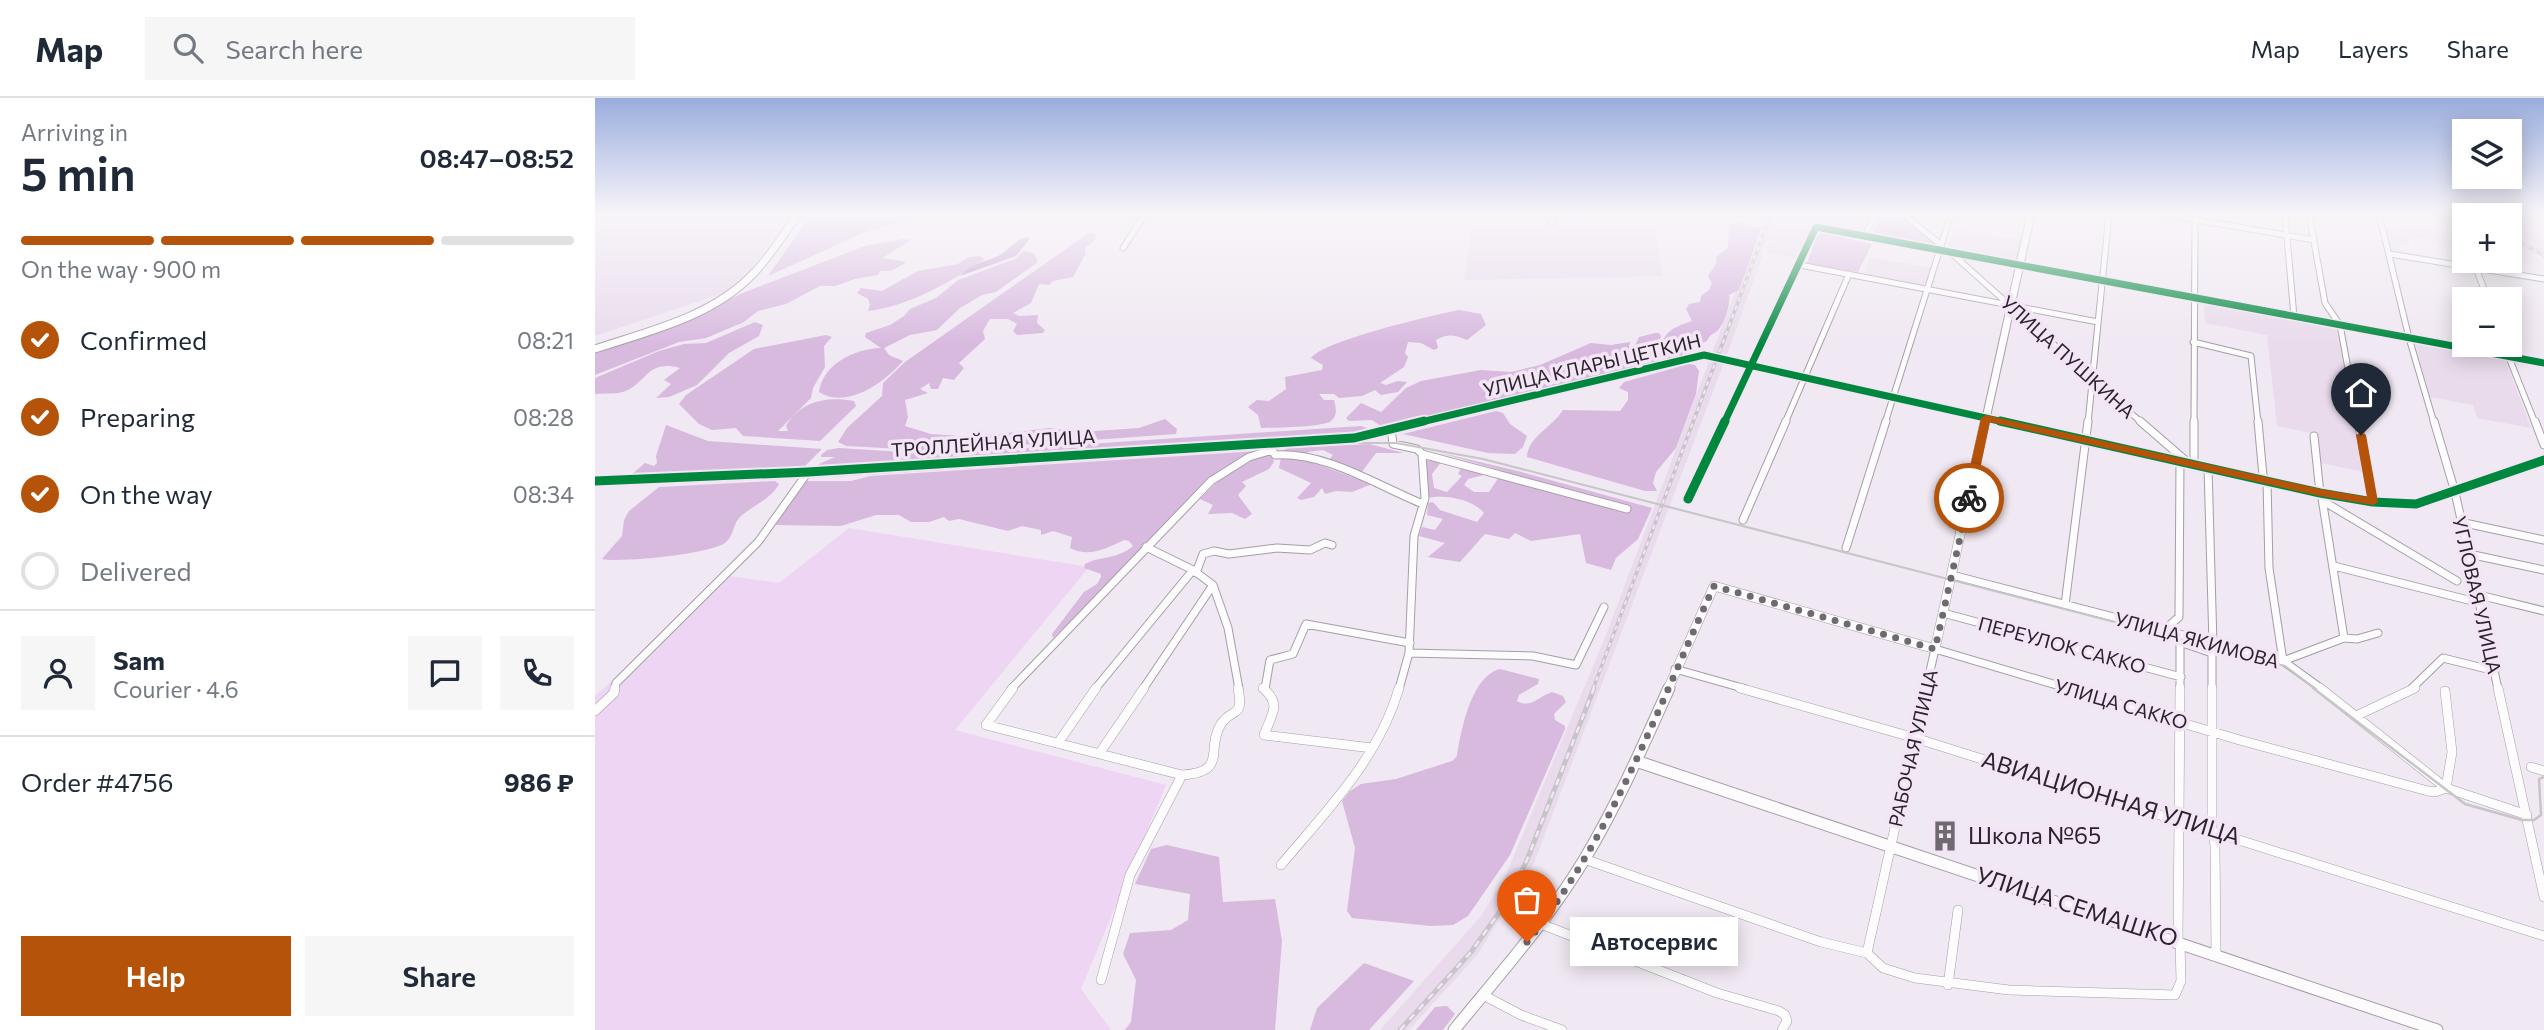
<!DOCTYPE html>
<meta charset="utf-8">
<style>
:root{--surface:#fff;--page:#f6f6f7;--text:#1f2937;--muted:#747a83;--line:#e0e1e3;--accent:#b45309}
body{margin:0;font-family:Commissioner,sans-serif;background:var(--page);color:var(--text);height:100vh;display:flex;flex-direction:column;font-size:26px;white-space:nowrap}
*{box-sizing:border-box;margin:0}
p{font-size:23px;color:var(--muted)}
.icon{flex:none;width:38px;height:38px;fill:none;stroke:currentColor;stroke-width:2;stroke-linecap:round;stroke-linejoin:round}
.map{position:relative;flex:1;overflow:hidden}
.sheet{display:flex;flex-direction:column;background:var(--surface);width:595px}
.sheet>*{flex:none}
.tools{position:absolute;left:1857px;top:21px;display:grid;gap:14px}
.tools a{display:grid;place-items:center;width:70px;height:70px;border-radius:0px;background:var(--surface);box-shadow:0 4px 18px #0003;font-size:35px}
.pin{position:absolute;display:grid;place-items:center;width:60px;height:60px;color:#fff;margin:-72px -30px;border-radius:50% 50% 50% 0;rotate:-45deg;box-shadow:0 0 7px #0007}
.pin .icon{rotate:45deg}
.courier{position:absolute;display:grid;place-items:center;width:70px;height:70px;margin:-35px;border:5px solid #b45309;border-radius:50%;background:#fff;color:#222;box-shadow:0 2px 9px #0007}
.bubble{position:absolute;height:49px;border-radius:0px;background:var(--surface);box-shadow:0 4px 18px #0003;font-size:23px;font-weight:600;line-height:49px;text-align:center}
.headline em{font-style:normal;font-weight:600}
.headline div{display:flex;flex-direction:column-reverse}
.headline{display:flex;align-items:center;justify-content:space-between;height:119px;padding:0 21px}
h1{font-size:46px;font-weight:600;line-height:52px}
.bar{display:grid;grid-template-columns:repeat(4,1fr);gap:10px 7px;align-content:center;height:84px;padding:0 21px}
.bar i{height:9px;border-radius:5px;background:var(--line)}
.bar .current{background:var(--accent)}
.bar p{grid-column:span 4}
.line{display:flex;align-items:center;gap:18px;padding:0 21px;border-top:2px solid var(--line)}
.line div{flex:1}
.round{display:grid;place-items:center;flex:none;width:74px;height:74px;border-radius:0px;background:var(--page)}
ol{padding:0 21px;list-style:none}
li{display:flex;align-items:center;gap:21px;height:77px}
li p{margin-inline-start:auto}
li .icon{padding:7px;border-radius:50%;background:var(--accent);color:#fff;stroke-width:4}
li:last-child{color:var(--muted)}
li i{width:38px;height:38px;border:4px solid var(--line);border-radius:50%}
.action{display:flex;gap:14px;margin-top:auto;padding:14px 21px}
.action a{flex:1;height:80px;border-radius:0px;background:var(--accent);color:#fff;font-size:28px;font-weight:600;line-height:80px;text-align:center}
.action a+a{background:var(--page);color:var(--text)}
header{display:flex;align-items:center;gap:42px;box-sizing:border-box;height:98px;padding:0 35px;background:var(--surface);border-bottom:2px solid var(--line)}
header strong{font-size:33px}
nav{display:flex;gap:38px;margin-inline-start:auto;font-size:24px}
.search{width:490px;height:63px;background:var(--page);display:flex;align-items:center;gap:18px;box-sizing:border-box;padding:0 24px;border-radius:0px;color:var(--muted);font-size:26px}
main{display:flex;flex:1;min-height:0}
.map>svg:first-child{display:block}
.built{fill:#e9dbec}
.green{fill:#eed5f4}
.forest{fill:#d8badf}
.water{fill:#c6a3ce}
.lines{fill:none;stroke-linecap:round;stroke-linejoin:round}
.minor-far2-casing{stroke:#a59ea6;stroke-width:7}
.minor-far1-casing{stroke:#a59ea6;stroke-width:9}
.minor-casing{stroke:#a59ea6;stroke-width:10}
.major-far2-casing{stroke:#a59ea6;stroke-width:9}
.major-far1-casing{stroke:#a59ea6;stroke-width:10}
.major-casing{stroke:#a59ea6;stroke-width:13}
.minor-far2{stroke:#fdfcfd;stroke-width:5}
.minor-far1{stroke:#fdfcfd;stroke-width:7}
.minor{stroke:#fdfcfd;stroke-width:9}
.major-far2{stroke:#fdfcfd;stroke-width:7}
.major-far1{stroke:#fdfcfd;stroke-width:9}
.major{stroke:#fdfcfd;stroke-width:11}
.tram-far1{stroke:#c7c5c8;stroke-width:2}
.tram{stroke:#c7c5c8;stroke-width:2.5}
.rail-far1-casing{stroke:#c7c5c8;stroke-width:3.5}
.rail-casing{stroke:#c7c5c8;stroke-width:5}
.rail-far1{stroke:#f3e4f6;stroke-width:2;stroke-dasharray:4.5;stroke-linecap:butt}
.rail{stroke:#f3e4f6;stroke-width:2.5;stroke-dasharray:7;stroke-linecap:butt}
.cycleway-far1-casing{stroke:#f3e4f6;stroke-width:10}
.cycleway-casing{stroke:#f3e4f6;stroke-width:13}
.cycleway-far1{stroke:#00873e;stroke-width:7}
.cycleway{stroke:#00873e;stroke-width:9}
.route{fill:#b45309}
.done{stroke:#6f6970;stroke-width:7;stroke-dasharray:0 12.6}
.labels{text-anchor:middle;stroke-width:7;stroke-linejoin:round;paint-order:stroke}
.street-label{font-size:19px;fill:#29242a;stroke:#f3e4f6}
.near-street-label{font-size:23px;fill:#29242a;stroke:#f3e4f6}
.near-poi-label{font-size:23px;fill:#29242a;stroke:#f3e4f6;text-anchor:start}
</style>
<header>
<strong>Map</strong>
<div class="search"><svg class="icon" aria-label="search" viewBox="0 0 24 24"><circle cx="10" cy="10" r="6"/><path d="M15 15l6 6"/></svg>Search here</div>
<nav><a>Map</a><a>Layers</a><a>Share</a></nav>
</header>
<main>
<section class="sheet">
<div class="headline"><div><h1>5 min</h1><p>Arriving in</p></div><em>08:47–08:52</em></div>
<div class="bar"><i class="current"></i><i class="current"></i><i class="current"></i><i></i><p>On the way · 900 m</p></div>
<ol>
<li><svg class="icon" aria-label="check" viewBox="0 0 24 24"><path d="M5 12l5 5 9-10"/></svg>Confirmed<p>08:21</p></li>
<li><svg class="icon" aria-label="check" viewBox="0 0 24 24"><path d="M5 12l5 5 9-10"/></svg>Preparing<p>08:28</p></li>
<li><svg class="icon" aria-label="check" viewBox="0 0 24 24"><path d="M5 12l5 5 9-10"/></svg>On the way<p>08:34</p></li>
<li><i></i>Delivered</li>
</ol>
<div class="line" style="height:126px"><a class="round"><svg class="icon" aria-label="person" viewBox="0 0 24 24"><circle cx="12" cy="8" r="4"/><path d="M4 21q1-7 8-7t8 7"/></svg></a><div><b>Sam</b><p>Courier · 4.6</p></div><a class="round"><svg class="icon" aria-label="chat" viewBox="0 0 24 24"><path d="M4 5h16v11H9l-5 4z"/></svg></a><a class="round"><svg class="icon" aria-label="phone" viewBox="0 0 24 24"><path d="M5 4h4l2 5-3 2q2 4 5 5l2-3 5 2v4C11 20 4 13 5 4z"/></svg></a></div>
<div class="line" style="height:91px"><div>Order #4756</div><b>986 ₽</b></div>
<div class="action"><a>Help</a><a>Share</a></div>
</section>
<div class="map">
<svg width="1949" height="932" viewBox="0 0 1949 932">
<rect width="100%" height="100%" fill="#f0e8f2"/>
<path class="built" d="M964,116H1076L1077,121L959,123Z
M0,117V116L197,117L154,174L129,195L0,238Z
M1169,117H1182L1133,254L939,765L883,856L814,932H785L886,818L910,779L1011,537Z
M1185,117H1226L1205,161L1170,154Z
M1229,117H1276L1267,136L1224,128Z
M1805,125L1864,134L1869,153L1844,148L1840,143L1814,139V148L1803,146L1804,152L1796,151L1791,129L1806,131Z
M1059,126L1068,178L869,182L877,129Z
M1914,127L1949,140V160L1915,143Z
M1358,131L1426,142L1421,165L1353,151Z
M1276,159L1335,170L1330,187L1269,176Z
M1609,205L1741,229L1770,374L1720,364L1716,335L1682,328L1672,237L1610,225Z
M1820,245L1910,261L1936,330L1882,320L1878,307L1835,299Z"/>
<path class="green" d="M254,430L494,469L360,632L571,687L486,891L516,932H0V598L134,478L184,485Z"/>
<path class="forest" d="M244,117H329L270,134L173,178L214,120Z
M1285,117H1304L1343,146L1341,150L1276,138Z
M1143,124L1166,130L1144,192L1134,197C1136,204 1130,224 1124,231C1119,237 1115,235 1112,243L1088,253L1087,259L1068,262L1065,258C1066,235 1076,230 1097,223L1091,211L1094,206L1105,204L1106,198L1114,192L1117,185L1113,179C1115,172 1124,167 1121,159L1133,150L1134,128Z
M495,134L501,136L500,142L490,150L491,155L478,179L458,183L454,187L444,186L436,205L418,215L424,218L443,217L442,225L450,232L448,235L422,237L418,233L422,226L413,221H395L388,233L390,241L364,265L369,270L359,282L348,280L343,291H336L334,285L325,291L333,295L310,302L313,319L310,328L336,336L379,339L455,330L486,334L544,330L570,321L582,331L581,336L345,353L251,348L243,344L252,330L287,298L288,285L310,264Z
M1226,135L1277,146L1263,174L1212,165L1222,138Z
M308,141L316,142L287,160L312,164L296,173H285L283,177L260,181L240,188H225L191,206L163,213L149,224L111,240L84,244L0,277V256L61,234L150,194L270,148Z
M428,153L439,155L443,164L401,194L387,197L365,210L342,232L315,237L289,250L294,257L308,263C290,284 252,312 224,294C228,266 259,251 286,250L270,239L271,235L295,227L309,218L315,211L341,200L363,182L420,161Z
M384,158L390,161C355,184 315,208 273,213L275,207L273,201L262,195L266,190L287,193L323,173L363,166L374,159Z
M864,212L886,216L891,227L872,242C860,237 853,235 841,242L843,250L839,252L826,245L813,244L810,255L813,259L809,269L785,285L791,287L803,283L812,284L803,294L786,297L780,292L767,298L744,300L739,296H724L729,302H739C741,309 743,318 736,323C729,329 677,330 666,330L663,317L653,309L662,302L674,303L691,291L690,279L727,272L728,267L716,260C728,243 838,217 864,212Z
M160,224L168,227L164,238L134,255L102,287L74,299L61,300L76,286L69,282L85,270C53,262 54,281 33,292C23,297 11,295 0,296V280L64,253L89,246L111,245Z
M1060,235H1064L1066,238L1062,250L1063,264L1058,267L790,331L777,322L754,323L751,320L766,305L786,314L811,290L826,283L886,272L916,274L945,267L996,245L1016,247L1035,244L1034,248L1039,250L1044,239Z
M231,237L237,239L229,248L230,269L218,290L216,300L183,333H193L191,328C205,303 233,298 259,303L261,308L225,343L148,338L141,330L117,332L104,326L84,306L91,297L159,251Z
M1094,266L1100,267L1104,273L1101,296L1081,350L1061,374L1058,385L1062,393H1050L932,359C933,338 958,329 968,312L1025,313L1033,302V294L1024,290L1029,284Z
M901,313L908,315L915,326L932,338L928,349L920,356L893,355L808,336Z
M71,327L113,343L227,351L209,369L36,377L50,365L59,368L62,365L61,358Z
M766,328L772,330L767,336L710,340L705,337L696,341L223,370L224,366L240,359H226V357L232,352L244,350L340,356Z
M774,346L809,355H781L766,375L733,363L738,357L728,352L713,354L711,357L686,354L693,350Z
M664,353L640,365L458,540L457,536L489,494L502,486L506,479V476L489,470L490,466C504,458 522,462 538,448L534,443L529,442C512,450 495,460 475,450L477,439L458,433L446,437V432L427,428L413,433L364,421L354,423L349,419L334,424H316L304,417H281L246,428L179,427L211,383H256L275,378Z
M675,354L679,364L674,371L647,384L651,388L643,397L657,416L650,421L637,415L613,416L618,407L605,401L622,384L669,355Z
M842,354L923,373L1057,410L1043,441L1021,460L1016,472L991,465L985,436L936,443L920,435L914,441L890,436L865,464L833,459L850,445L824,438L827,429L840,432L848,421L832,417L833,405L838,404L845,412L882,424L889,415C878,401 849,396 833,400L829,364L839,360L847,363L837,376L839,390L852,394L867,378L863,376L867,368L897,375L873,381L869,387L879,394H894L908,373Z
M686,359L708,361L777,386L757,394L741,393L730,396L727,390L719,399L706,402L702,400L716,385L684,370Z
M180,383L184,386C176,401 159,407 147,417C137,425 140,437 130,445C114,456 26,465 7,461L27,438L29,422L34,413L64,389Z
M905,571L944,581L943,586L924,597L922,603C936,611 944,598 957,594L968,598L971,604L959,616L960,622L970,628V631L915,757L873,818L858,827L836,828L757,820L752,813L760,750L747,703L755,693L766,686L801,681L857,663L862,658C866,633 876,578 905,571Z
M572,747L624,759L628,804L680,801L687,843L680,932H530L536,924L541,882L528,856L535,835L576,832L593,822L595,796L540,786L556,751Z
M769,865L819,883L774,932H715L722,910Z
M852,908L860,916L848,932H821L840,909Z"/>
<path class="water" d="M433,139L434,142L421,158L365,178C376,165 391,164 405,157C415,151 421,141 433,139Z"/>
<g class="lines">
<g class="minor-far2-casing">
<path id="minor-far2" d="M1308,116L1345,146
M1567,116L1719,142
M1690,116L1699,219
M1714,116L1730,205L1745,227L1763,325
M1784,116L1814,240L1839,325
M1860,118L1869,140
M956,125L961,116
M1270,138L1280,116
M528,150L550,116
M1355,154L1547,325
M1795,156L1949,181
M1878,163L1893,201
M1205,167L1503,224
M1598,244L1656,258L1663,325
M1909,247L1940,325
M822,325L1109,257L1413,325
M1129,325L1221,129L1949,265
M1190,325L1254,176
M1290,325L1356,116
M1493,325L1514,116
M1599,325L1600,116"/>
</g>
<g class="minor-far1-casing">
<path id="minor-far1" d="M1405,323L1725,395L1778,404L1821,406L1949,362
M1545,323L1590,362
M1663,323L1668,378L1672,382L1674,470L1688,563
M1763,323L1778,404
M1839,323L1860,394L1903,591
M1940,323L1949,347
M796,331L798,346L822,351L827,356L830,400L819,438L814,555L938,558L981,567L1009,509
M1719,338L1725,395
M676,349L680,357C732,354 781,387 828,406
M827,356L1032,411
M1599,366V323
M1613,369L1618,546
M0,383L213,374L759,340L829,323
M1093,401L1130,323
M1728,403L1862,483
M1148,422L1191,323
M1865,424L1949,442
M551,449L598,472L618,487
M1251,450L1291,323
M1874,456L1949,472
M1739,468L1885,505
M601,475L608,456L619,453L634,456L682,450L715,452L730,445L737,447
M1357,477L1688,563L1727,591
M618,487L633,530L644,591
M1884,497L1949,513
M1470,507L1493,323
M1348,515L1586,579
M1568,533L1584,519L1585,362
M1749,540L1762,541L1783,535
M1585,544L1617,555V591
M1688,563L1749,540L1726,394
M1080,571L1151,591
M20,591L21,585L163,444L213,374
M416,591L616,383L654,359L677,352
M500,591L598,472
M548,591L618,487
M670,591L675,562L698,556L711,526L815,545
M804,591L814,555
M1331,591L1340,551L1475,591
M1585,591V541
M1816,591L1848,560L1900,573"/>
</g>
<g class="minor-casing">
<path id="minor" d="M418,590L391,627L587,677L535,777L506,882
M668,590C687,607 677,615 669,637L777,650
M1145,590L1320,640L1949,838
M1469,590L1648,643L1833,693L1840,694L1851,690
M1617,590V731L1620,747L1621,856
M1725,590L1851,690L1932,717
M1903,590L1949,799
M1850,593L1857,654L1851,690
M0,613L19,595L20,590
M1761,618L1820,590
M463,645L501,590
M504,656L549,590
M1936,669L1949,673
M587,677C634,674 610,651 626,626C638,608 649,622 643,590
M989,761L1226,844L1272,855L1288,870L1320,880L1414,892L1580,897L1586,883L1585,844
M686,767C732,712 784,660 804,590
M946,826L1122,895L1184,913L1190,917L1192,923L1187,932
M1583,843L1585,590
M1272,855L1331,590
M1353,887L1363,812
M888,897L926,917L967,932"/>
</g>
<g class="major-far2-casing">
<path id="major-far2" d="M1945,116L1949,117
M0,251C54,233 116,219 157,177C175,159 188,137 203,116
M1390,325L1436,116"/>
</g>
<g class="major-far1-casing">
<path id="major-far1" d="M1073,591L1119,488L1340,551L1390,323"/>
</g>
<g class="major-casing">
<path id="major" d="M1041,663L1842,932
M859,932C904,877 952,823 989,762C1022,707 1048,648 1074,590"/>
</g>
<use href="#minor-far2" class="minor-far2"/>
<use href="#minor-far1" class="minor-far1"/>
<use href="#minor" class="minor"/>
<use href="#major-far2" class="major-far2"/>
<use href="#major-far1" class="major-far1"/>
<use href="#major" class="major"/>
<path class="tram-far1" d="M0,387L254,377L752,345H801L888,361L1690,568L1721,591"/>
<path class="tram" d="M1718,590L1870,706L1927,722H1939L1946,717L1944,681L1949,679"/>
<g class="rail-far1-casing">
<path id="rail-far1" d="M1914,139L1949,157
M998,591L1176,116"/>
</g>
<g class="rail-casing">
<path id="rail" d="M805,932L876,854L913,802L932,762L999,590"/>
</g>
<use href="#rail-far1" class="rail-far1"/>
<use href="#rail" class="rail"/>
<g class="cycleway-far1-casing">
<path id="cycleway-far1" d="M822,325L1109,257L1413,325
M1129,325L1221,129L1949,265"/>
</g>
<g class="cycleway-casing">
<path id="cycleway" d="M1405,323L1725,395L1778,404L1821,406L1949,362
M0,383L213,374L759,340L829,323
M1093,401L1130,323"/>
</g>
<use href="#cycleway-far1" class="cycleway-far1"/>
<use href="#cycleway" class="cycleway"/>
</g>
<linearGradient id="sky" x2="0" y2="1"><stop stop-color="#9aadde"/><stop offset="0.47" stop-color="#f8f5f9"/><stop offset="1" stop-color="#f8f5f9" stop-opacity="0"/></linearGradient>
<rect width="1949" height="247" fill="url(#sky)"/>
<path class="route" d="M1391,317L1725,391L1772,399L1761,337L1766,334L1771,337L1783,404L1778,407L1725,398L1395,324L1379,400L1374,403L1368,400L1386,320Z"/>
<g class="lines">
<path class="done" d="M932,844C1017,739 1063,609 1119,488L1340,551L1374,400"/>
</g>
<defs>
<g id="building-bare" transform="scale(2.415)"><path d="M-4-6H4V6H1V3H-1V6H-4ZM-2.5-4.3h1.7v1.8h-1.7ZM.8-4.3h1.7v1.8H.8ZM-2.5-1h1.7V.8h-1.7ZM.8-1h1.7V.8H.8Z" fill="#6f6970" stroke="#f3e4f6" stroke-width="2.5" paint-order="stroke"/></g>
</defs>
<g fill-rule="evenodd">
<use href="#building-bare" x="1350" y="738"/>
</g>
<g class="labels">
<g class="street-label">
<text transform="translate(1473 259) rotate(42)" y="7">УЛИЦА ПУШКИНА</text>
<text transform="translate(997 267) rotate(-13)" y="7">УЛИЦА КЛАРЫ ЦЕТКИН</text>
<text transform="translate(398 345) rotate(-4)" y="7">ТРОЛЛЕЙНАЯ УЛИЦА</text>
<text transform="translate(1882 497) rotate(77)" y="7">УГЛОВАЯ УЛИЦА</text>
<text transform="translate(1602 542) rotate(15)" y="7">УЛИЦА ЯКИМОВА</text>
<text transform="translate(1467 547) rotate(15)" y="7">ПЕРЕУЛОК САККО</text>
<text transform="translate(1526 606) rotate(16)" y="7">УЛИЦА САККО</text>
<text transform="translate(1318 650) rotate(-77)" y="7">РАБОЧАЯ УЛИЦА</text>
</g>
<g class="near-street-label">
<text transform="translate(1516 700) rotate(17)" y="8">АВИАЦИОННАЯ УЛИЦА</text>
<text transform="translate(1482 809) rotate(18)" y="8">УЛИЦА СЕМАШКО</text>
</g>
<g class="near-poi-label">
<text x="1373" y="746">Школа №65</text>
</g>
</g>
</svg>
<div class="tools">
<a><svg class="icon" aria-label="layers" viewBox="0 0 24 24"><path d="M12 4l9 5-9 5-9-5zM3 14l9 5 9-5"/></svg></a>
<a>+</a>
<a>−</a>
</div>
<div class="pin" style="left:932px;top:844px;background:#ea580c"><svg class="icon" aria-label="bag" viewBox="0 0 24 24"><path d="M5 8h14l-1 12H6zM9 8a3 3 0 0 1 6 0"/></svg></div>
<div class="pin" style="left:1766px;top:337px;background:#1f2937"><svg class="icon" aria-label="home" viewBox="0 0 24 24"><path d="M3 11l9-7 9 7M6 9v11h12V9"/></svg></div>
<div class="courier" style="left:1374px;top:400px"><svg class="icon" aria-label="bike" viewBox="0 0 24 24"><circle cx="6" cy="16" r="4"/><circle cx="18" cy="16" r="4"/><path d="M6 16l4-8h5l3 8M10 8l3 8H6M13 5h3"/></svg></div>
<div class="bubble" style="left:975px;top:819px;width:168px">Автосервис</div>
</div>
</main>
